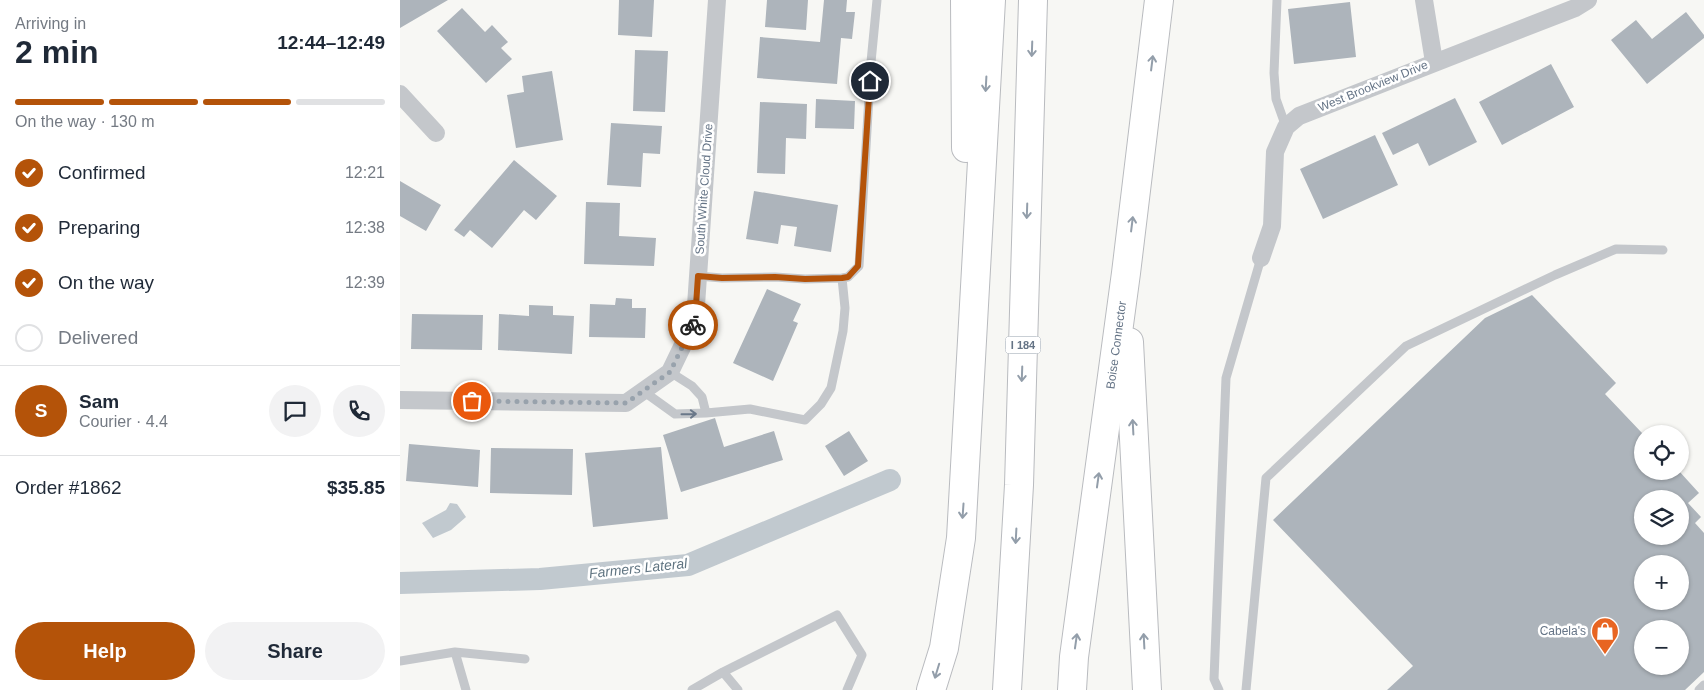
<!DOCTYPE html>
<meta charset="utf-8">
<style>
:root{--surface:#fff;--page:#f2f2f3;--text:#1f2937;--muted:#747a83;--line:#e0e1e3;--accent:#b45309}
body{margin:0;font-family:Arial,sans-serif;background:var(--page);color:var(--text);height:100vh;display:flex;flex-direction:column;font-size:19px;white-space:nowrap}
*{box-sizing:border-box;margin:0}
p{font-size:16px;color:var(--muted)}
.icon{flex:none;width:28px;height:28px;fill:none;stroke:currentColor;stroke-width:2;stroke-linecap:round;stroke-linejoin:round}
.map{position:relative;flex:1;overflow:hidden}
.sheet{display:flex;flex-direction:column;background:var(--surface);width:400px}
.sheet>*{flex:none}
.fabs{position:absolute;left:1234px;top:425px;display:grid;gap:10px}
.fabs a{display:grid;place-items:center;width:55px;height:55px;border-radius:50%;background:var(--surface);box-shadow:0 1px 4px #0004;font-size:25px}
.pin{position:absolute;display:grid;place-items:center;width:42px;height:42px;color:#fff;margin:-21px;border:2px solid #fff;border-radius:50%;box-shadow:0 1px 5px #0007}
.courier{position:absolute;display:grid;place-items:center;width:50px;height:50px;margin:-25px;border:4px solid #b45309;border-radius:50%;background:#fff;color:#222;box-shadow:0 1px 6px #0007}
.overview em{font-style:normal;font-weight:600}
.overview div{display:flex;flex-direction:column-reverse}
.overview{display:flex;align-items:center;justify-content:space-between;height:85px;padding:0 15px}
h1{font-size:32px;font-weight:600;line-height:38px}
.bar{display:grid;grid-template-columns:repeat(4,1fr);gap:8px 5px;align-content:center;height:60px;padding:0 15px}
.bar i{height:6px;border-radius:4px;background:var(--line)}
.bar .current{background:var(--accent)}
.bar p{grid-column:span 4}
.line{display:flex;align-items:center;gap:12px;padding:0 15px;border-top:1px solid var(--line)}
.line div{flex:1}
.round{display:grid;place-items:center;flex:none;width:52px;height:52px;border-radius:26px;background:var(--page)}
ol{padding:0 15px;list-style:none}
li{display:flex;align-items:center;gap:15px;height:55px}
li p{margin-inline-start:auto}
li .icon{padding:5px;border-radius:50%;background:var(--accent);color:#fff;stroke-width:4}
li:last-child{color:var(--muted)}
li i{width:28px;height:28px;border:2px solid var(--line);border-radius:50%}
.primary-button{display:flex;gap:10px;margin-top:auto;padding:10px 15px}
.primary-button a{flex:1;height:58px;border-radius:30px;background:var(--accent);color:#fff;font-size:20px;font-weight:600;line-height:58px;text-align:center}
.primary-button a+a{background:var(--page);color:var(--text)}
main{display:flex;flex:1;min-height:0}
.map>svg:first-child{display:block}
.water{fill:#c1c9cf}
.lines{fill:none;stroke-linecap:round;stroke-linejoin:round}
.canal{stroke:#c1c9cf;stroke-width:22}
.building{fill:#adb4bb;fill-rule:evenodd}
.motorway-casing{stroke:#b9bbbf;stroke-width:30}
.service{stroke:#c4c7cb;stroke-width:9}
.minor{stroke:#c4c7cb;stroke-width:18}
.motorway{stroke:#fff;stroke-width:28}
.oneway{stroke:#939eaa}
.oneway2{stroke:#6a7889}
.done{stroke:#98a2ac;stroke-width:5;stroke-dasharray:0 9}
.route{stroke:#b45309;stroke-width:6}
.labels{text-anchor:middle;stroke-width:5;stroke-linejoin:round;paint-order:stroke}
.shield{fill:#fff;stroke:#939eaa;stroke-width:1}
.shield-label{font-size:11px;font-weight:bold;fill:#657486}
.street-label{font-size:12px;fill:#657486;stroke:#fff}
.poi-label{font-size:12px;fill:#657486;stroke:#fff;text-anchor:end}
.water-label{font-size:14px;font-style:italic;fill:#617582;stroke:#fff}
</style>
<main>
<section class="sheet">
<div class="overview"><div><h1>2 min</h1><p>Arriving in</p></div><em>12:44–12:49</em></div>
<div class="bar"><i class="current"></i><i class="current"></i><i class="current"></i><i></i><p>On the way · 130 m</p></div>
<ol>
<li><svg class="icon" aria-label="check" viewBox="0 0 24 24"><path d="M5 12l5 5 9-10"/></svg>Confirmed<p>12:21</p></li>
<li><svg class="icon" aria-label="check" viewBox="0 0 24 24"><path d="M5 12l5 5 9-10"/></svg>Preparing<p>12:38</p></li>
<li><svg class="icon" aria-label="check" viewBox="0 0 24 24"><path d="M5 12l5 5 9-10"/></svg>On the way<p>12:39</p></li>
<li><i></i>Delivered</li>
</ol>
<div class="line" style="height:90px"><b class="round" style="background:var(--accent);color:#fff">S</b><div><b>Sam</b><p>Courier · 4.4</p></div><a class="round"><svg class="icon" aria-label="chat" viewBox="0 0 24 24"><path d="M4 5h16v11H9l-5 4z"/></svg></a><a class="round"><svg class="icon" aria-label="phone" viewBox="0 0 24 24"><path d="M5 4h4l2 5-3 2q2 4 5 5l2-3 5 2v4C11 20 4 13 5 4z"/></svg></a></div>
<div class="line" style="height:65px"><div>Order #1862</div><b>$35.85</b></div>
<div class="primary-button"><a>Help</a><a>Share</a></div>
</section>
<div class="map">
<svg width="1304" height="690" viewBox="0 0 1304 690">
<rect width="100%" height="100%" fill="#f7f7f4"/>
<path class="water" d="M50,503L57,504L66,517L51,530L33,538L22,523L46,510Z"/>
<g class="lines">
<path class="canal" d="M0,583L140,579L288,565L490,480"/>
</g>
<path class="building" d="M0,0H48L0,28Z
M219,0H254L252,37L218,35Z
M367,0H408L406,30L365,27Z
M424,0H447L446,12H455L452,39L441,38L437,84L357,78L360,37L420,42Z
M950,2L956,57L894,64L888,9Z
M62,8L85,32L92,25L108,42L101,48L112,59L86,83L37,31Z
M1286,12L1304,35V38L1247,84L1211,40L1236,20L1252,39Z
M235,50L268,51L265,112L233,111Z
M1151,64L1174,107L1102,145L1079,102Z
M152,71L163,140L116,148L107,95L124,92L122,76Z
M1055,98L1077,142L1029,166L1018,143L993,155L982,133Z
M416,99L455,101L454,129L415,128Z
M360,102L407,104L406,139L386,138L385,174L357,173Z
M211,123L262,126L260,154L243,153L241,187L207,185Z
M975,135L998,185L923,219L900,169Z
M114,160L157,196L136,220L124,210L92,248L70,230L64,237L54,230Z
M0,181L41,205L26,231L0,216Z
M354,191L438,205L431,252L394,246L397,227L381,225L378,244L346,239Z
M186,202L220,203L219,236L256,238L254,266L184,264Z
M367,289L401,304L393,321L398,323L373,381L333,363Z
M1132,295L1216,383L1205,394L1242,433V471H1279L1299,493L1288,503L1301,517L1295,523L1304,533V672L1285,690H987L1013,666L873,520L1085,318ZM1242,499H1280V536H1242ZM1242,564H1280V601H1242ZM1242,629H1280V666H1242Z
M216,298L232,299V308H246L245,338L189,337L190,304L215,305Z
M129,305L153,306V315L174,316L172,354L98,350L99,314L129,316Z
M12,314L83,315L82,350L11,349Z
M315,418L324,447L374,431L383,460L281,492L263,435Z
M449,431L468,461L444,476L425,446Z
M9,444L80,450L78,487L6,481Z
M261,447L268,519L193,527L185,453Z
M91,448L173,449L172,495L90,493Z"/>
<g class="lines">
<g class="motorway-casing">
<g id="motorway">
<path d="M565,0L566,148"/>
<path d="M729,342L747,690"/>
<path d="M531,690L544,648L561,538L591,0"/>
<path d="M607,690L619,485L633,0"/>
<path id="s1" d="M672,690L674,657L726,273L759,0"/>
</g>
</g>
<path class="service" d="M877,0L874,73L876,99L886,127
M298,276L322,278L375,277L405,279L442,278L448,277L459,266L471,62L477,0
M270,372L292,386L302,397L306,413
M243,391L275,414L306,413L350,409L405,420L421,404L431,388L443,331L445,308L442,278
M55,652L66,690
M0,661L55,652L125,659
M323,672L338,690
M292,690L323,672L437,615L462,655L447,690
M819,690L814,679L826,378L861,258
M846,690L866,478L1006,346L1155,275L1216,249L1263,250
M1299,690L1304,685"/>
<path class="minor" d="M1024,0L1034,62
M0,94L36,133
M861,258L872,226L875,152L886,127L899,116L1175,8L1188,0
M0,400L226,403L270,372L295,320L317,0"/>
<use href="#motorway" class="motorway"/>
</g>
<defs><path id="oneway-shaft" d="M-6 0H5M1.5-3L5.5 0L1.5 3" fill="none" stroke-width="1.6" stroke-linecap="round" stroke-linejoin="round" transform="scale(1.25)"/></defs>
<g class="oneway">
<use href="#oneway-shaft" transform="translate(632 49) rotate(92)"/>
<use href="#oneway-shaft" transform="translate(752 63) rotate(-83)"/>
<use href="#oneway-shaft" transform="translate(586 84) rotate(93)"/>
<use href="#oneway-shaft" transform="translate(627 211) rotate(92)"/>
<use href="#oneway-shaft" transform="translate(732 224) rotate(-83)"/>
<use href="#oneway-shaft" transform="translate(622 374) rotate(92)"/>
<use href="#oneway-shaft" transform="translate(733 427) rotate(-93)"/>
<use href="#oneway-shaft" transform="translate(698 480) rotate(-82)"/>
<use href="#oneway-shaft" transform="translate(563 511) rotate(94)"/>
<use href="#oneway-shaft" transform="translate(616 536) rotate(93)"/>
<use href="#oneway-shaft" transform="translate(676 641) rotate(-82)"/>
<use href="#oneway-shaft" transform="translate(744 641) rotate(-93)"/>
<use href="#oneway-shaft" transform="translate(537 671) rotate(107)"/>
</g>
<use class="oneway2" href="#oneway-shaft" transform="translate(289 414) rotate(-1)"/>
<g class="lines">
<path class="done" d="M72,401L226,403L270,372L293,325"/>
<path class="route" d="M293,325L295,320L298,276L322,278L375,277L405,279L442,278L448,277L458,266L470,81"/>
</g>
<defs>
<g id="shop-pin" transform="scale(1.4375)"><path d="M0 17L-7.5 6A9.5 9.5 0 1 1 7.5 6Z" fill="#e86522" stroke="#fff"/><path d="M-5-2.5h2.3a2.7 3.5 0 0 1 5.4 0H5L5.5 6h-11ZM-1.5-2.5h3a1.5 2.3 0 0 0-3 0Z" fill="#fff"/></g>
</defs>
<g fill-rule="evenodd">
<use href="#shop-pin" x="1205" y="631"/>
</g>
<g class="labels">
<rect class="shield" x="605.5" y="336.5" width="35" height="17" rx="4"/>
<g class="shield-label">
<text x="623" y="349">I 184</text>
</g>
<g class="street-label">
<text transform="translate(973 86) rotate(-22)" y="4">West Brookview Drive</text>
<text transform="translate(304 189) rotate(-86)" y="4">South White Cloud Drive</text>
<text dy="4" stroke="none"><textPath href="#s1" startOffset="348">Boise Connector</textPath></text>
</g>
<g class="poi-label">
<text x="1186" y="635">Cabela's</text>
</g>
<g class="water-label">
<text transform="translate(238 568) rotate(-6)" y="5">Farmers Lateral</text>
</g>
</g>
</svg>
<div class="fabs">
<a><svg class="icon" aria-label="locate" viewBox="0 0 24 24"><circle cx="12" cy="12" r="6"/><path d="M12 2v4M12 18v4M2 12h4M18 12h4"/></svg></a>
<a><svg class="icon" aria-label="layers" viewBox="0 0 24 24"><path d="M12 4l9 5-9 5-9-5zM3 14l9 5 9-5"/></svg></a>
<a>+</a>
<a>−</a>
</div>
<div class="pin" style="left:72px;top:401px;background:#ea580c"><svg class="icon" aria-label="bag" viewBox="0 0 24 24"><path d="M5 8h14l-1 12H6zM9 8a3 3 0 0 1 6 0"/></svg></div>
<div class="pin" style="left:470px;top:81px;background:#1f2937"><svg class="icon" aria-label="home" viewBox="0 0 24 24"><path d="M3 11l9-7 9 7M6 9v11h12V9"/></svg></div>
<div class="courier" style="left:293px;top:325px"><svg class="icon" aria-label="bike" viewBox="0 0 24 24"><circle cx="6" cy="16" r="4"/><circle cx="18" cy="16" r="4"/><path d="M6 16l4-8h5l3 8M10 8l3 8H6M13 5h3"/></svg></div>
</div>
</main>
